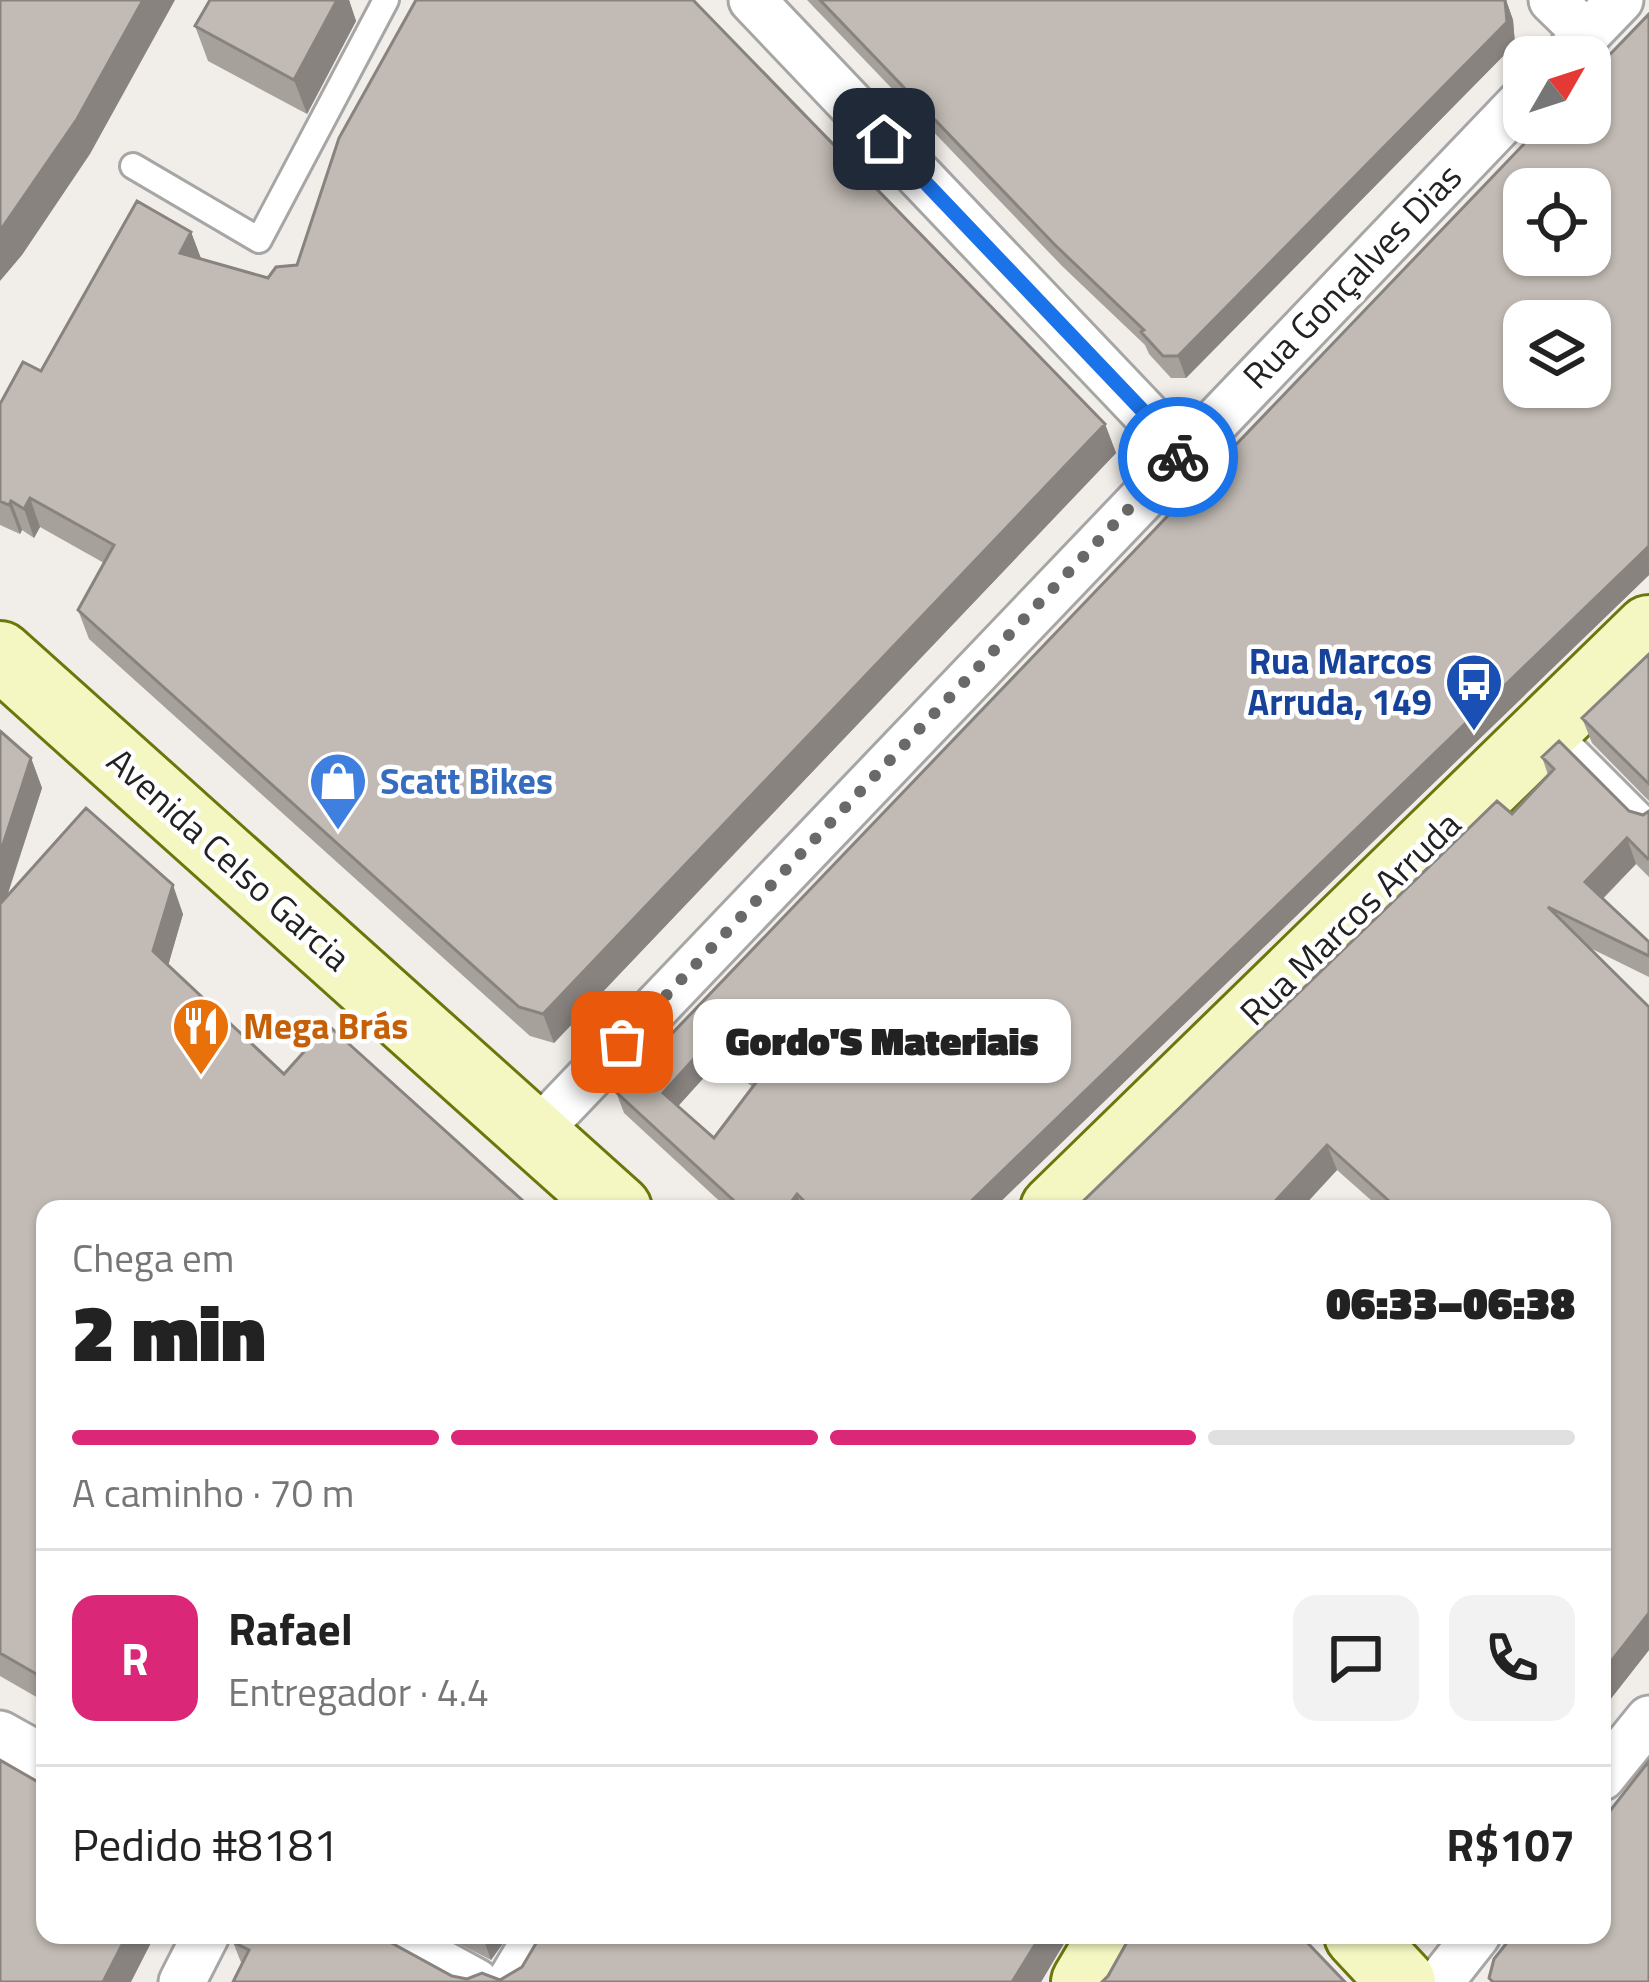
<!DOCTYPE html>
<html lang="pt">
<meta charset="utf-8">
<style>
:root{--surface:#fff;--page:#f2f2f2;--text:#222;--muted:#767676;--line:#e0e0e0;--accent:#db2777}
body{margin:0;font-family:"Titillium Web",sans-serif;background:var(--page);color:var(--text);height:100vh;display:flex;flex-direction:column;font-size:45px;white-space:nowrap}
*{box-sizing:border-box;margin:0}
p{font-size:39px;color:var(--muted)}
.icon{flex:none;width:66px;height:66px;fill:none;stroke:currentColor;stroke-width:2;stroke-linecap:round;stroke-linejoin:round}
.map{position:relative;flex:1;overflow:hidden}
.sheet{position:absolute;left:36px;top:1200px;width:1575px;height:744px;display:flex;flex-direction:column;background:var(--surface);border-radius:24px;box-shadow:0 3px 9px #0004}
.sheet>*{flex:none}
.needle{width:78px;rotate:51deg}
.controls{position:absolute;left:1503px;top:36px;display:grid;gap:24px}
.controls a{display:grid;place-items:center;width:108px;height:108px;border-radius:24px;background:var(--surface);box-shadow:0 3px 9px #0004;font-size:60px}
.pin{position:absolute;display:grid;place-items:center;width:102px;height:102px;color:#fff;margin:-51px;border-radius:24px;box-shadow:0 6px 18px #0006}
.courier{position:absolute;display:grid;place-items:center;width:120px;height:120px;margin:-60px;border:9px solid #1a73e8;border-radius:50%;background:#fff;color:#222;box-shadow:0 3px 15px #0007}
.bubble{position:absolute;height:84px;border-radius:24px;background:var(--surface);box-shadow:0 3px 9px #0004;font-size:39px;font-weight:800;line-height:84px;text-align:center}
.summary em{font-style:normal;font-weight:800}
.summary div{display:flex;flex-direction:column-reverse}
.summary{display:flex;align-items:center;justify-content:space-between;height:204px;padding:0 36px}
h1{font-size:78px;font-weight:800;line-height:90px}
.bar{display:grid;grid-template-columns:repeat(4,1fr);gap:18px 12px;align-content:center;height:144px;padding:0 36px}
.bar i{height:15px;border-radius:9px;background:var(--line)}
.bar .selected{background:var(--accent)}
.bar p{grid-column:span 4}
.line{display:flex;align-items:center;gap:30px;padding:0 36px;border-top:3px solid var(--line)}
.line div{flex:1}
.round{display:grid;place-items:center;flex:none;width:126px;height:126px;border-radius:24px;background:var(--page)}
.map>svg:first-child{display:block}
.lines{fill:none;stroke-linecap:round;stroke-linejoin:round}
.lane-casing{stroke:#a6a6a6;stroke-width:30}
.street-casing{stroke:#a6a6a6;stroke-width:51}
.secondary-casing{stroke:#6b760b;stroke-width:72}
.lane{stroke:#fff;stroke-width:24}
.street{stroke:#fff;stroke-width:45}
.secondary{stroke:#f4f7c1;stroke-width:66}
.wall{fill:#a7a19c;fill-rule:evenodd}
.shaded-wall{fill:#88837f}
.building{fill:#c2bbb5;stroke:#88837f;stroke-width:3;fill-rule:evenodd}
.done{stroke:#6a6968;stroke-width:12;stroke-dasharray:0 21.6}
.route{stroke:#1a73e8;stroke-width:15}
.labels{text-anchor:middle;stroke-width:9;stroke-linejoin:round;paint-order:stroke}
.street-label{font-size:36px;fill:#222;stroke:#fff}
.transit-label{font-size:36px;font-weight:bold;fill:#164399;stroke:#fff;text-anchor:end}
.shop-label{font-size:36px;font-weight:bold;fill:#366cbe;stroke:#fff;text-anchor:start}
.food-label{font-size:36px;font-weight:bold;fill:#c56008;stroke:#fff;text-anchor:start}
</style>
<div class="map">
<svg width="1649" height="1982" viewBox="0 0 1649 1982">
<rect width="100%" height="100%" fill="#f1eee9"/>
<g class="lines">
<g class="lane-casing">
<path id="lane" d="M133,166L259,240L386,0
M1553,728L1649,824"/>
</g>
<g class="street-casing">
<path id="street" d="M752,0L1182,452
M1552,0L1587,34
M1565,57L1620,0
M537,1132L1524,99
M0,1734L45,1759
M1602,1777L1649,1719
M390,1935L476,1982
M182,1982L206,1935
M510,1982L538,1935
M1440,1982L1477,1935"/>
</g>
<g class="secondary-casing">
<path id="secondary" d="M0,655L618,1209
M1054,1209L1649,629
M1358,1935L1402,1982
M1085,1982L1113,1935"/>
</g>
<use href="#lane" class="lane"/>
<use href="#street" class="street"/>
<use href="#secondary" class="secondary"/>
</g>
<path class="wall" d="M210,0H349L356,21L307,114L208,61L195,26Z
M807,0H1506L1513,20L1515,44L1186,378H1171L1149,354L1145,345L1062,266Z
M1649,14V575L993,1209H728L624,1113L616,1092ZM718,1062L753,1087L714,1138L678,1106Z
M191,232L201,259L268,278L1105,424L1116,453L554,1043L530,1036L89,639L78,610L104,563L40,527L34,538L22,530L20,534L0,525V404L41,371Z
M1649,654V801L1592,743L1582,718Z
M0,731L31,758L42,788L7,897L183,914L168,965L284,1074L532,1209H45V1702L0,1676Z
M1542,757L1629,811L1643,815L1649,811V877L1636,864L1603,899L1649,942V977L1590,948L1649,1007V1650L1602,1710V1209H1381L1337,1170L1301,1209H1075L1512,814L1548,775Z
M442,1935H509L491,1960Z
M1069,1935L1041,1982H233L242,1965L233,1942L467,1979L500,1980Z"/>
<path class="shaded-wall" d="M143,0H175L90,154L22,255L0,281V231Z
M331,0H349L356,21L307,114L294,80Z
M1506,0L1513,20L1515,44L1186,378L1178,356Z
M191,232L202,261L180,253Z
M1105,424L1116,453L554,1043L543,1014Z
M30,498L40,527L34,538L24,509Z
M11,501L22,530L20,534L9,505Z
M1649,546V575L993,1209H963Z
M31,758L42,788L0,917V854Z
M1627,838L1636,864L1594,907L1585,882Z
M173,885L183,914L164,980L153,951Z
M710,1041L718,1062L671,1114L663,1093Z
M1327,1145L1337,1170L1301,1209H1268Z
M797,1194L802,1209H786Z
M1649,1613V1650L1602,1710V1673Z
M127,1935H155L131,1982H103Z
M482,1935H509L491,1960Z
M1041,1935H1069L1041,1982H1012Z"/>
<path class="building" d="M0,0H143L77,119L0,231Z
M210,0H337L294,80L195,26Z
M416,0H693L1105,424L543,1014L519,1007L78,610L114,545L30,498L24,509L11,501L9,505L0,501V404L23,362L41,371L137,201L191,232L180,253L268,278L276,267L297,265L339,138Z
M820,0H1505L1507,22L1178,356H1163L1141,332L1144,330L1054,244Z
M1649,14V546L963,1209H812L797,1194L786,1209H743L616,1092L1544,123H1590V75ZM1524,189H1590V255H1524ZM1524,321H1590V387H1524ZM710,1041L761,1076L714,1138L663,1093Z
M1649,654V784L1582,718Z
M0,731L31,758L0,854Z
M1559,741L1629,811L1643,815L1649,811V858L1648,859L1627,838L1585,882L1649,942V956L1548,907L1649,1007V1613L1602,1673V1209H1398L1327,1145L1268,1209H1075L1497,801L1512,814L1554,769L1542,757Z
M86,808L173,885L153,951L284,1074L328,1025L532,1209H45V1679L0,1653V904Z
M0,1760L45,1786V1935H127L103,1982H0Z
M1649,1761V1982H1493L1489,1978L1494,1959L1513,1935H1602V1821Z
M237,1935H377L452,1976L467,1979L482,1973L500,1980L522,1967L541,1935H1041L1012,1982H233L249,1950L233,1942Z
M1131,1935H1300L1345,1982H1102L1108,1976Z"/>
<g class="lines">
<path class="done" d="M622,1042L1178,457"/>
<path class="route" d="M884,139L1182,452L1178,457"/>
</g>
<defs>
<g id="bus-pin" transform="scale(3)"><path d="M0 17L-7.5 6A9.5 9.5 0 1 1 7.5 6Z" fill="#1a4fb4" stroke="#fff"/><path d="M-5-6H5V4H4V6H2V4H-2V6H-4V4H-5ZM-3.5-4V0h7V-4ZM-3.5 1.2v1.5H-2V1.2ZM2 1.2v1.5H3.5V1.2Z" fill="#fff"/></g>
<g id="shop-pin" transform="scale(3)"><path d="M0 17L-7.5 6A9.5 9.5 0 1 1 7.5 6Z" fill="#3f7fe0" stroke="#fff"/><path d="M-5-2.5h2.3a2.7 3.5 0 0 1 5.4 0H5L5.5 6h-11ZM-1.5-2.5h3a1.5 2.3 0 0 0-3 0Z" fill="#fff"/></g>
<g id="restaurant-pin" transform="scale(3)"><path d="M0 17L-7.5 6A9.5 9.5 0 1 1 7.5 6Z" fill="#e8710a" stroke="#fff"/><path d="M-5-6h1v4h1v-4h1v4h1v-4h1v5L-1.5 .5V6h-2V.5L-5-1ZM5-6V6H3V1.5H1.5Q1.5-4 5-6Z" fill="#fff"/></g>
</defs>
<g fill-rule="evenodd">
<use href="#bus-pin" x="1474" y="682"/>
<use href="#shop-pin" x="338" y="781"/>
<use href="#restaurant-pin" x="201" y="1026"/>
</g>
<g class="labels">
<g class="street-label">
<text transform="translate(1352 276) rotate(-46)" y="13">Rua Gonçalves Dias</text>
<text transform="translate(229 859) rotate(42)" y="13">Avenida Celso Garcia</text>
<text transform="translate(1350 918) rotate(-44)" y="13">Rua Marcos Arruda</text>
</g>
<g class="transit-label">
<text x="1432" y="674">Rua Marcos<tspan x="1432" dy="41">Arruda, 149</tspan></text>
</g>
<g class="shop-label">
<text x="380" y="794">Scatt Bikes</text>
</g>
<g class="food-label">
<text x="243" y="1039">Mega Brás</text>
</g>
</g>
</svg>
<div class="controls">
<a><svg class="needle" viewBox="-14 -14 28 28"><path d="M0-13l5 13h-10z" fill="#e53935"/><path d="M0 13l5-13h-10z" fill="#767676"/></svg></a>
<a><svg class="icon" aria-label="locate" viewBox="0 0 24 24"><circle cx="12" cy="12" r="6"/><path d="M12 2v4M12 18v4M2 12h4M18 12h4"/></svg></a>
<a><svg class="icon" aria-label="layers" viewBox="0 0 24 24"><path d="M12 4l9 5-9 5-9-5zM3 14l9 5 9-5"/></svg></a>
</div>
<div class="pin" style="left:622px;top:1042px;background:#ea580c"><svg class="icon" aria-label="bag" viewBox="0 0 24 24"><path d="M5 8h14l-1 12H6zM9 8a3 3 0 0 1 6 0"/></svg></div>
<div class="pin" style="left:884px;top:139px;background:#1f2937"><svg class="icon" aria-label="home" viewBox="0 0 24 24"><path d="M3 11l9-7 9 7M6 9v11h12V9"/></svg></div>
<div class="courier" style="left:1178px;top:457px"><svg class="icon" aria-label="bike" viewBox="0 0 24 24"><circle cx="6" cy="16" r="4"/><circle cx="18" cy="16" r="4"/><path d="M6 16l4-8h5l3 8M10 8l3 8H6M13 5h3"/></svg></div>
<div class="bubble" style="left:693px;top:999px;width:378px">Gordo'S Materiais</div>
<section class="sheet">
<div class="summary"><div><h1>2 min</h1><p>Chega em</p></div><em>06:33–06:38</em></div>
<div class="bar"><i class="selected"></i><i class="selected"></i><i class="selected"></i><i></i><p>A caminho · 70 m</p></div>
<div class="line" style="height:216px"><b class="round" style="background:var(--accent);color:#fff">R</b><div><b>Rafael</b><p>Entregador · 4.4</p></div><a class="round"><svg class="icon" aria-label="chat" viewBox="0 0 24 24"><path d="M4 5h16v11H9l-5 4z"/></svg></a><a class="round"><svg class="icon" aria-label="phone" viewBox="0 0 24 24"><path d="M5 4h4l2 5-3 2q2 4 5 5l2-3 5 2v4C11 20 4 13 5 4z"/></svg></a></div>
<div class="line" style="height:156px"><div>Pedido #8181</div><b>R$107</b></div>
</section>
</div>
